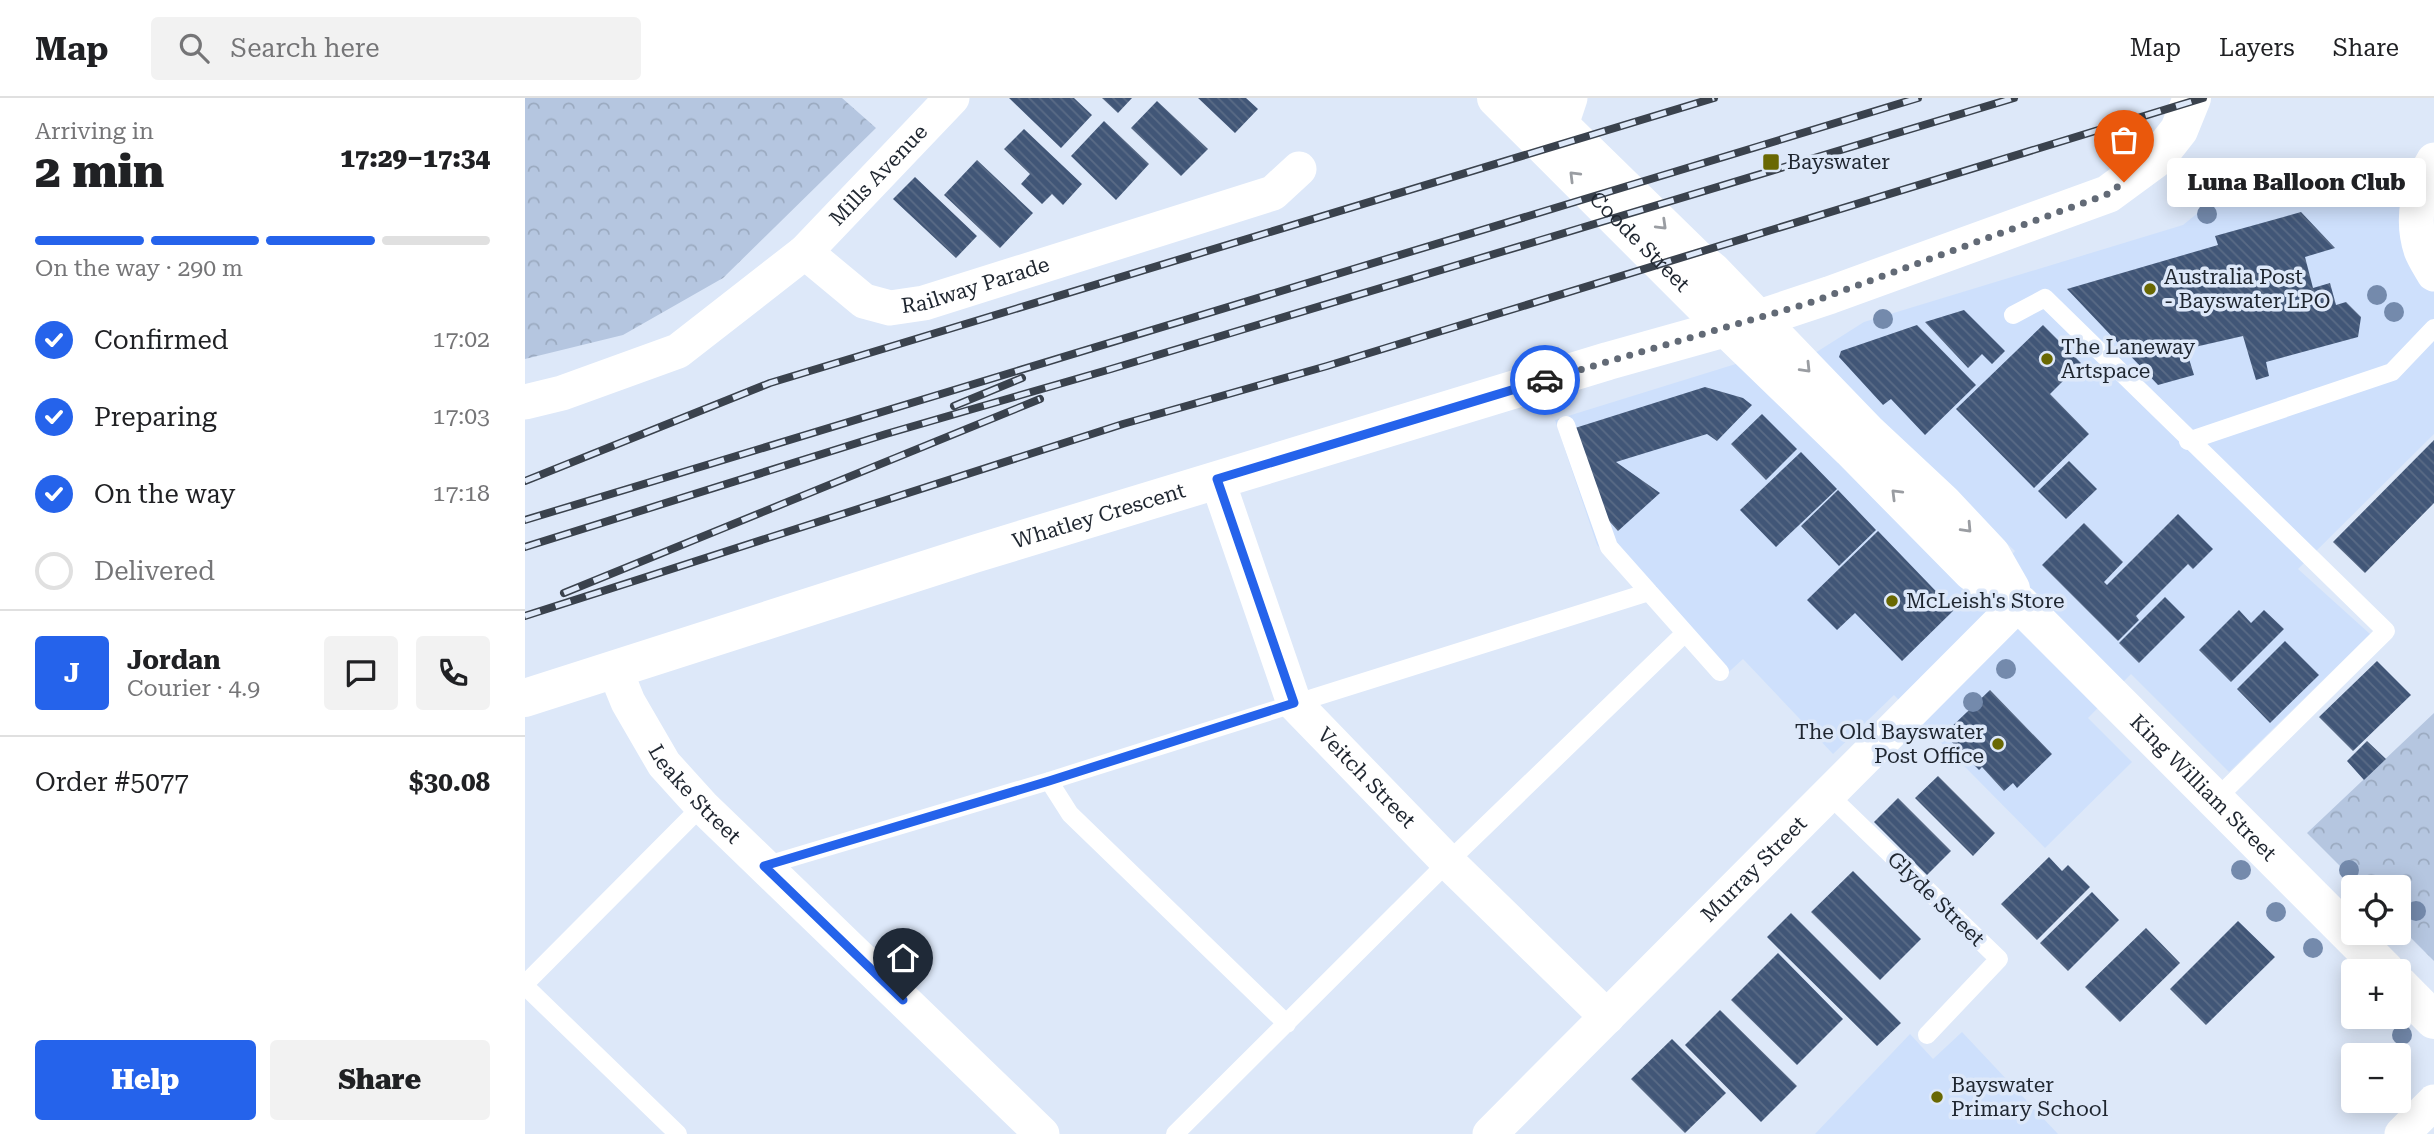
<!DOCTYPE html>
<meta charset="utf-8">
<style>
:root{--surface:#fff;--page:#f2f2f2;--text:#202124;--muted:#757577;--line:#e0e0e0;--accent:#2563eb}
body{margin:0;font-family:"Roboto Serif",serif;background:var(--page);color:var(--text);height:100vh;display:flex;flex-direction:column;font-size:26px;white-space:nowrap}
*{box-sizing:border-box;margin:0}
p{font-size:23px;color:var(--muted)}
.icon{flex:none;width:38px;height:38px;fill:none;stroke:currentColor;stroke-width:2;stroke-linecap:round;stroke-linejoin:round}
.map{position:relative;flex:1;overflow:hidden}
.panel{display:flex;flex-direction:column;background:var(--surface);width:525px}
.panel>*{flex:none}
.controls{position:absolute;left:1816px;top:777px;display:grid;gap:14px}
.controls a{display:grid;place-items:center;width:70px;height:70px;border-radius:7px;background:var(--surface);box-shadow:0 4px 18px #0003;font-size:35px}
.pin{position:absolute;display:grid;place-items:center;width:60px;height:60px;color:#fff;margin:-72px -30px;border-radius:50% 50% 50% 0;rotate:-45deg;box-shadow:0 0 7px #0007}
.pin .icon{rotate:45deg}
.courier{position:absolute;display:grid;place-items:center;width:70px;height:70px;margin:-35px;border:5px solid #2563eb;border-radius:50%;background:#fff;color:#222;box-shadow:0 2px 9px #0007}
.bubble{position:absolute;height:49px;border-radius:7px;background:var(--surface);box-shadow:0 4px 18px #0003;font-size:23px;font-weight:800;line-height:49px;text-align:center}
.overview em{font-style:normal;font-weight:800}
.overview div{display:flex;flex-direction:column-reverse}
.overview{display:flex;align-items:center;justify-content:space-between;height:119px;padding:0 35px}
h1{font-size:46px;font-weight:800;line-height:52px}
.bar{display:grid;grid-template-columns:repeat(4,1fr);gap:10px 7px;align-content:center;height:84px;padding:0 35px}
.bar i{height:9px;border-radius:5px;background:var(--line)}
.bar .active{background:var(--accent)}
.bar p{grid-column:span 4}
.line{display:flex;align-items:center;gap:18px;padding:0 35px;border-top:2px solid var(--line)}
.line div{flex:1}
.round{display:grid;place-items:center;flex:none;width:74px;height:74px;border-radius:7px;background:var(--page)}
ol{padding:0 35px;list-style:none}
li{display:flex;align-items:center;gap:21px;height:77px}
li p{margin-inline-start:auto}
li .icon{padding:7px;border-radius:50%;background:var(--accent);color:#fff;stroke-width:4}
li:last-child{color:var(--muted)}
li i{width:38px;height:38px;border:4px solid var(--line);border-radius:50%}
.primary-button{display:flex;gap:14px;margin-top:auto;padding:14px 35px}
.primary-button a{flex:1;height:80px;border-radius:7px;background:var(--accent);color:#fff;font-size:28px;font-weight:800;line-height:80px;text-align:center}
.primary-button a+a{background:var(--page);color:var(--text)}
header{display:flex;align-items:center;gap:42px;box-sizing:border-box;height:98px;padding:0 35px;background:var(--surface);border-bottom:2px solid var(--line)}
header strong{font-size:33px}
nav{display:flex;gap:38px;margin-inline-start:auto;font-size:24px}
.search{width:490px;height:63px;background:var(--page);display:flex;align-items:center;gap:18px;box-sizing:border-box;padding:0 24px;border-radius:7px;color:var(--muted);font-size:26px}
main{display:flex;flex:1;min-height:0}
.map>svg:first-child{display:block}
.built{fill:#cee0fc}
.park{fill:url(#park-crowns)}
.building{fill:url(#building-back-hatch)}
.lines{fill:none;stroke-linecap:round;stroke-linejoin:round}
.service{stroke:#fff;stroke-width:18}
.minor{stroke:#fff;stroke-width:35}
.primary{stroke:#fff;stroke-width:38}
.rail-casing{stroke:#3a424d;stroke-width:8}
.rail{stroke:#dde8f9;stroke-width:5;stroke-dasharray:16;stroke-linecap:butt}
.tree{fill:#748aac}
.oneway{stroke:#9a9da2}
.done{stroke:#626a76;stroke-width:7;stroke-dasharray:0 12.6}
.route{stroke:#2563eb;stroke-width:9}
.poi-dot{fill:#696802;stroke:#dde8f9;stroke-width:2.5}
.labels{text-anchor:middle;stroke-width:7;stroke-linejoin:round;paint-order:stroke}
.poi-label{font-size:21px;fill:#1f2630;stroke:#dde8f9;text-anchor:start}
.street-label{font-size:21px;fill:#1f2630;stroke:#dde8f9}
</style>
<header>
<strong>Map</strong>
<div class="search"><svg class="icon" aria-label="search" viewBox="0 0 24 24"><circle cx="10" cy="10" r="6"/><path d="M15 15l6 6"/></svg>Search here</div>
<nav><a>Map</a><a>Layers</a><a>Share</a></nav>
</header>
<main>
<section class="panel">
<div class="overview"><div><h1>2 min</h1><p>Arriving in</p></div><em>17:29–17:34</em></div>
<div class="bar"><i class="active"></i><i class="active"></i><i class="active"></i><i></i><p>On the way · 290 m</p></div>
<ol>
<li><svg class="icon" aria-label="check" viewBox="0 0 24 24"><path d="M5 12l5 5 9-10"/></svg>Confirmed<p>17:02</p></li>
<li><svg class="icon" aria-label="check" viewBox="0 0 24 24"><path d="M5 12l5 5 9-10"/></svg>Preparing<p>17:03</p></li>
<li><svg class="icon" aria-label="check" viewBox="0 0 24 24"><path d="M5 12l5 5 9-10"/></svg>On the way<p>17:18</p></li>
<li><i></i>Delivered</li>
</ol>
<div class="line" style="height:126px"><b class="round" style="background:var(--accent);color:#fff">J</b><div><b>Jordan</b><p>Courier · 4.9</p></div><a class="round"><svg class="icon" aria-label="chat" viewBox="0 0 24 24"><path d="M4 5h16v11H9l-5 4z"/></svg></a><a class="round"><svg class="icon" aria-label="phone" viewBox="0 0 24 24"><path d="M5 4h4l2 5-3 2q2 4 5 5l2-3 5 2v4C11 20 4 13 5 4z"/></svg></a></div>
<div class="line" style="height:91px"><div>Order #5077</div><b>$30.08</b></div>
<div class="primary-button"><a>Help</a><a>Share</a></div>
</section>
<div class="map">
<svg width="1909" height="1036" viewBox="0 0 1909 1036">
<defs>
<pattern id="park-crowns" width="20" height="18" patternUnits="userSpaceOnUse" patternTransform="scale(1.75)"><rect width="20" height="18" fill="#b5c6e0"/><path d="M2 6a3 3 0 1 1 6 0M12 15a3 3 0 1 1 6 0" fill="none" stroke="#9baac0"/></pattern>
<pattern id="building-back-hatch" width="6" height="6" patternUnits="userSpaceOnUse" patternTransform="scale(1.75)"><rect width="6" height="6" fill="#415677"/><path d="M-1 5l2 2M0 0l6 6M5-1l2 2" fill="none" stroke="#5a6b86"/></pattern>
</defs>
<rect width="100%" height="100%" fill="#dde8f9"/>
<path class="built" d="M1905,68L1909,176V336L1773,471L1845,536L1704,674L1606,576L1563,620L1607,664L1520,750L1369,597L1308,656L1218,561L1195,582L1072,447L1030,322L1214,265L1447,500L1490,453L1385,354L1290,255L1339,224L1658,127L1706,88L1776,104Z
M1437,934L1533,1036H1290L1385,936L1408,961Z"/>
<path class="park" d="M0,0H317L351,30L198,180L98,237L0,261Z
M1909,615V863L1874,828V789H1836L1782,735Z"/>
<path class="building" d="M484,0H549L567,17L536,50Z
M577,0H607L593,15Z
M673,0H721L733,11L710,35Z
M632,3L683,51L656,78L606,30Z
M579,23L624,66L591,102L546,58Z
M499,31L557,86L538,107L527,96L517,106L496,86L505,76L479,51Z
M452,62L508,115L475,150L419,97Z
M390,79L452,138L431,160L368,101Z
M1776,114L1810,150L1780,159L1788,190L1805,185L1811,207L1821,204L1836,219L1833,239L1741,264L1744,278L1731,282L1718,238L1661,251L1669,277L1633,287L1542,191L1693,147L1690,138Z
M1439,212L1480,253L1467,266L1457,256L1443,270L1400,224Z
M1392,227L1451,287L1400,337L1366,301L1358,307L1314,259L1316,253Z
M1518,227L1556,265L1525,296L1564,336L1509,390L1431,311Z
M1180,289L1218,300L1227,307L1192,343L1182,336L1091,364L1135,395L1093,433L1077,415L1050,330Z
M1237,316L1272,351L1241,382L1206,346Z
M1909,342V405L1840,475L1808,444Z
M1276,354L1312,391L1251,449L1215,412Z
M1544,363L1572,391L1541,421L1513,393Z
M1313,392L1351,432L1314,468L1276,428Z
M1653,416L1688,451L1668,471L1663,466L1611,518L1614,522L1593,543L1517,467L1559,425L1598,464L1579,484L1582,487Z
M1353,433L1429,512L1377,563L1330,515L1312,532L1282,502Z
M1640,499L1660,519L1614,565L1594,545Z
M1714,512L1726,525L1739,512L1759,531L1706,584L1674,552Z
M1760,543L1794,577L1745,625L1712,591Z
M1852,563L1886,597L1828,653L1794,619Z
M1465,592L1527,656L1492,690L1488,685L1479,693L1457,669L1454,672L1419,636Z
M1842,643L1861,661L1839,682L1822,663Z
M1413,678L1470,735L1448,758L1390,700Z
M1373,700L1426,753L1402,777L1349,724Z
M1524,759L1537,773L1543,767L1565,789L1512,842L1476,806Z
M1328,773L1396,841L1355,882L1286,814Z
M1567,794L1594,822L1543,873L1515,845Z
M1266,815L1376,925L1352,948L1242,839Z
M1713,823L1750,859L1681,927L1645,891Z
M1621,830L1655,865L1595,924L1560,889Z
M1253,855L1318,921L1272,967L1206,902Z
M1195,912L1272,988L1236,1024L1160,947Z
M1147,941L1201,995L1160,1035L1106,981Z"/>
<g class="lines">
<path class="service" d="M1488,217L1520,200L1861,533L1691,701
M1041,327L1084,449L1195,574
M1663,343L1867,274L1909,230
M524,683L545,716L762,926
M1304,697L1474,861L1402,937
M239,768L524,683L1124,494
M0,886L177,708
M0,888L153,1036
M650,1036L923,764L1160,535"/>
<g class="minor">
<path d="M1036,27L1045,0"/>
<path d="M1909,62C1893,87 1886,122 1896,152C1899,160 1905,169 1909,176"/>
<path id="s1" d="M280,154L339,203L365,210L399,205L748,95L774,71"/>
<path id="s2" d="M0,304L37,295L153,253L280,154L427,0"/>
<path id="s3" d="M692,381L769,605L923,764L1082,919"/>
<path id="s4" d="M90,572L103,604L139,666L177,708L517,1036"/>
<path id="s5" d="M965,1036L1494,505"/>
<path d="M1877,1036L1909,1004"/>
</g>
<g class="primary">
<path id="s6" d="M971,0L1201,230L1326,351L1447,474L1494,505L1861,873"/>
<path d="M1010,0L1042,34L1171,160L1187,173L1343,335L1419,406L1466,456L1486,491"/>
<path id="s7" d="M0,600L449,456L1083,263L1233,221L1305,197L1583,96L1632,60L1654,32L1667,0"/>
<path d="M1874,887L1909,922"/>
</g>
<g class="rail-casing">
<path id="rail" d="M429,308L497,280
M0,383L245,285L1189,0
M0,422L1393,0
M0,449L361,336L586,271L1489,0
M39,495L515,301
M0,518L598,326L802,268L1678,0"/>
</g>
<use href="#rail" class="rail"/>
</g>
<g class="tree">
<circle cx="1736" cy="94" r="10"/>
<circle cx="1701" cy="97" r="10"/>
<circle cx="1766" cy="97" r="10"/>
<circle cx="1682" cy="116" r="10"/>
<circle cx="1852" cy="197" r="10"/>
<circle cx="1869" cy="214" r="10"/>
<circle cx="1358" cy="221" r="10"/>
<circle cx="1481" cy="571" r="10"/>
<circle cx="1448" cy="604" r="10"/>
<circle cx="1716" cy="772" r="10"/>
<circle cx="1824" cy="772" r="10"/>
<circle cx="1891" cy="813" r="10"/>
<circle cx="1751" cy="814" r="10"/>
<circle cx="1788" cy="850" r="10"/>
<circle cx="1877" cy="937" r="10"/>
</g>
<defs><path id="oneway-chevron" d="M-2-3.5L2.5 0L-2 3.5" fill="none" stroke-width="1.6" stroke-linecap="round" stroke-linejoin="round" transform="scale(1.75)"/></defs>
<g class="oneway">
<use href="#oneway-chevron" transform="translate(1049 78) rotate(-135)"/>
<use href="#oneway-chevron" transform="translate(1137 127) rotate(44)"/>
<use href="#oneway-chevron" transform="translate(1281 270) rotate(46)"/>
<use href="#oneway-chevron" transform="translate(1371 396) rotate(-135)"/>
<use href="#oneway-chevron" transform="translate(1442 430) rotate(47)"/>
</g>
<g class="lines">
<path class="done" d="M1020,282L1284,205L1583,96L1599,84"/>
<path class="route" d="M378,902L239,768L524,683L769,605L692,381L1020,282"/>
</g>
<g class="poi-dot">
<rect x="1237" y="55" width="18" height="18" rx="3.5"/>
<circle cx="1625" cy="191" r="7"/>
<circle cx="1522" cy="261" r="7"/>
<circle cx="1367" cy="503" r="7"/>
<circle cx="1473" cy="646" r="7"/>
<circle cx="1412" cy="999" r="7"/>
</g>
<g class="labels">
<g class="poi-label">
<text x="1262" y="71">Bayswater</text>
<text x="1639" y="186">Australia Post<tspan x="1639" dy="24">- Bayswater LPO</tspan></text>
<text x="1536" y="256">The Laneway<tspan x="1536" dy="24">Artspace</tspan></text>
<text x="1381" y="510">McLeish's Store</text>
<text x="1459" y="641" text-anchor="end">The Old Bayswater<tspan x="1459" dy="24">Post Office</tspan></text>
<text x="1426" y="994">Bayswater<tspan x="1426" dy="24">Primary School</tspan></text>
</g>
<g class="street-label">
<text dy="7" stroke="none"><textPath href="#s2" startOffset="429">Mills Avenue</textPath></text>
<text dy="7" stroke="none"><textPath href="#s6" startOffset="203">Coode Street</textPath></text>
<text dy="7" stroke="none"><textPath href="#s1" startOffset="192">Railway Parade</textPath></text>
<text dy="7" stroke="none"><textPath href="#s7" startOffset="602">Whatley Crescent</textPath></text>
<text dy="7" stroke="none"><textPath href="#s3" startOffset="341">Veitch Street</textPath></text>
<text dy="7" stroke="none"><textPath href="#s6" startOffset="989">King William Street</textPath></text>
<text dy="7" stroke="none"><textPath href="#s4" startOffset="149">Leake Street</textPath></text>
<text dy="7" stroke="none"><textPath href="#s5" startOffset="374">Murray Street</textPath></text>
<text transform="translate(1411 801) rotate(44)" y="7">Glyde Street</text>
</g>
</g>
</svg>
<div class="controls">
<a><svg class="icon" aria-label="locate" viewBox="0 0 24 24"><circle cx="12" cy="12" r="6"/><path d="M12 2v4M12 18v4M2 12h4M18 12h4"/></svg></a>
<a>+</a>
<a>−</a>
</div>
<div class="pin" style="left:1599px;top:84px;background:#ea580c"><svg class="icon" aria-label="bag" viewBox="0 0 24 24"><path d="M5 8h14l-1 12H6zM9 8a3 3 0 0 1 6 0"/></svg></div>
<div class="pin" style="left:378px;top:902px;background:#1f2937"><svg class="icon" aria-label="home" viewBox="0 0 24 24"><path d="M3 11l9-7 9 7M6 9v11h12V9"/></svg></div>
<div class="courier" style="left:1020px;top:282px"><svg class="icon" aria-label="car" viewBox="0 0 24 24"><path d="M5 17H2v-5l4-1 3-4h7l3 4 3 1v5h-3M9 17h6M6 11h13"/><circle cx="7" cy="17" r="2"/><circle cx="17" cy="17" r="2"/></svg></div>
<div class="bubble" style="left:1642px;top:60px;width:259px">Luna Balloon Club</div>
</div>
</main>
